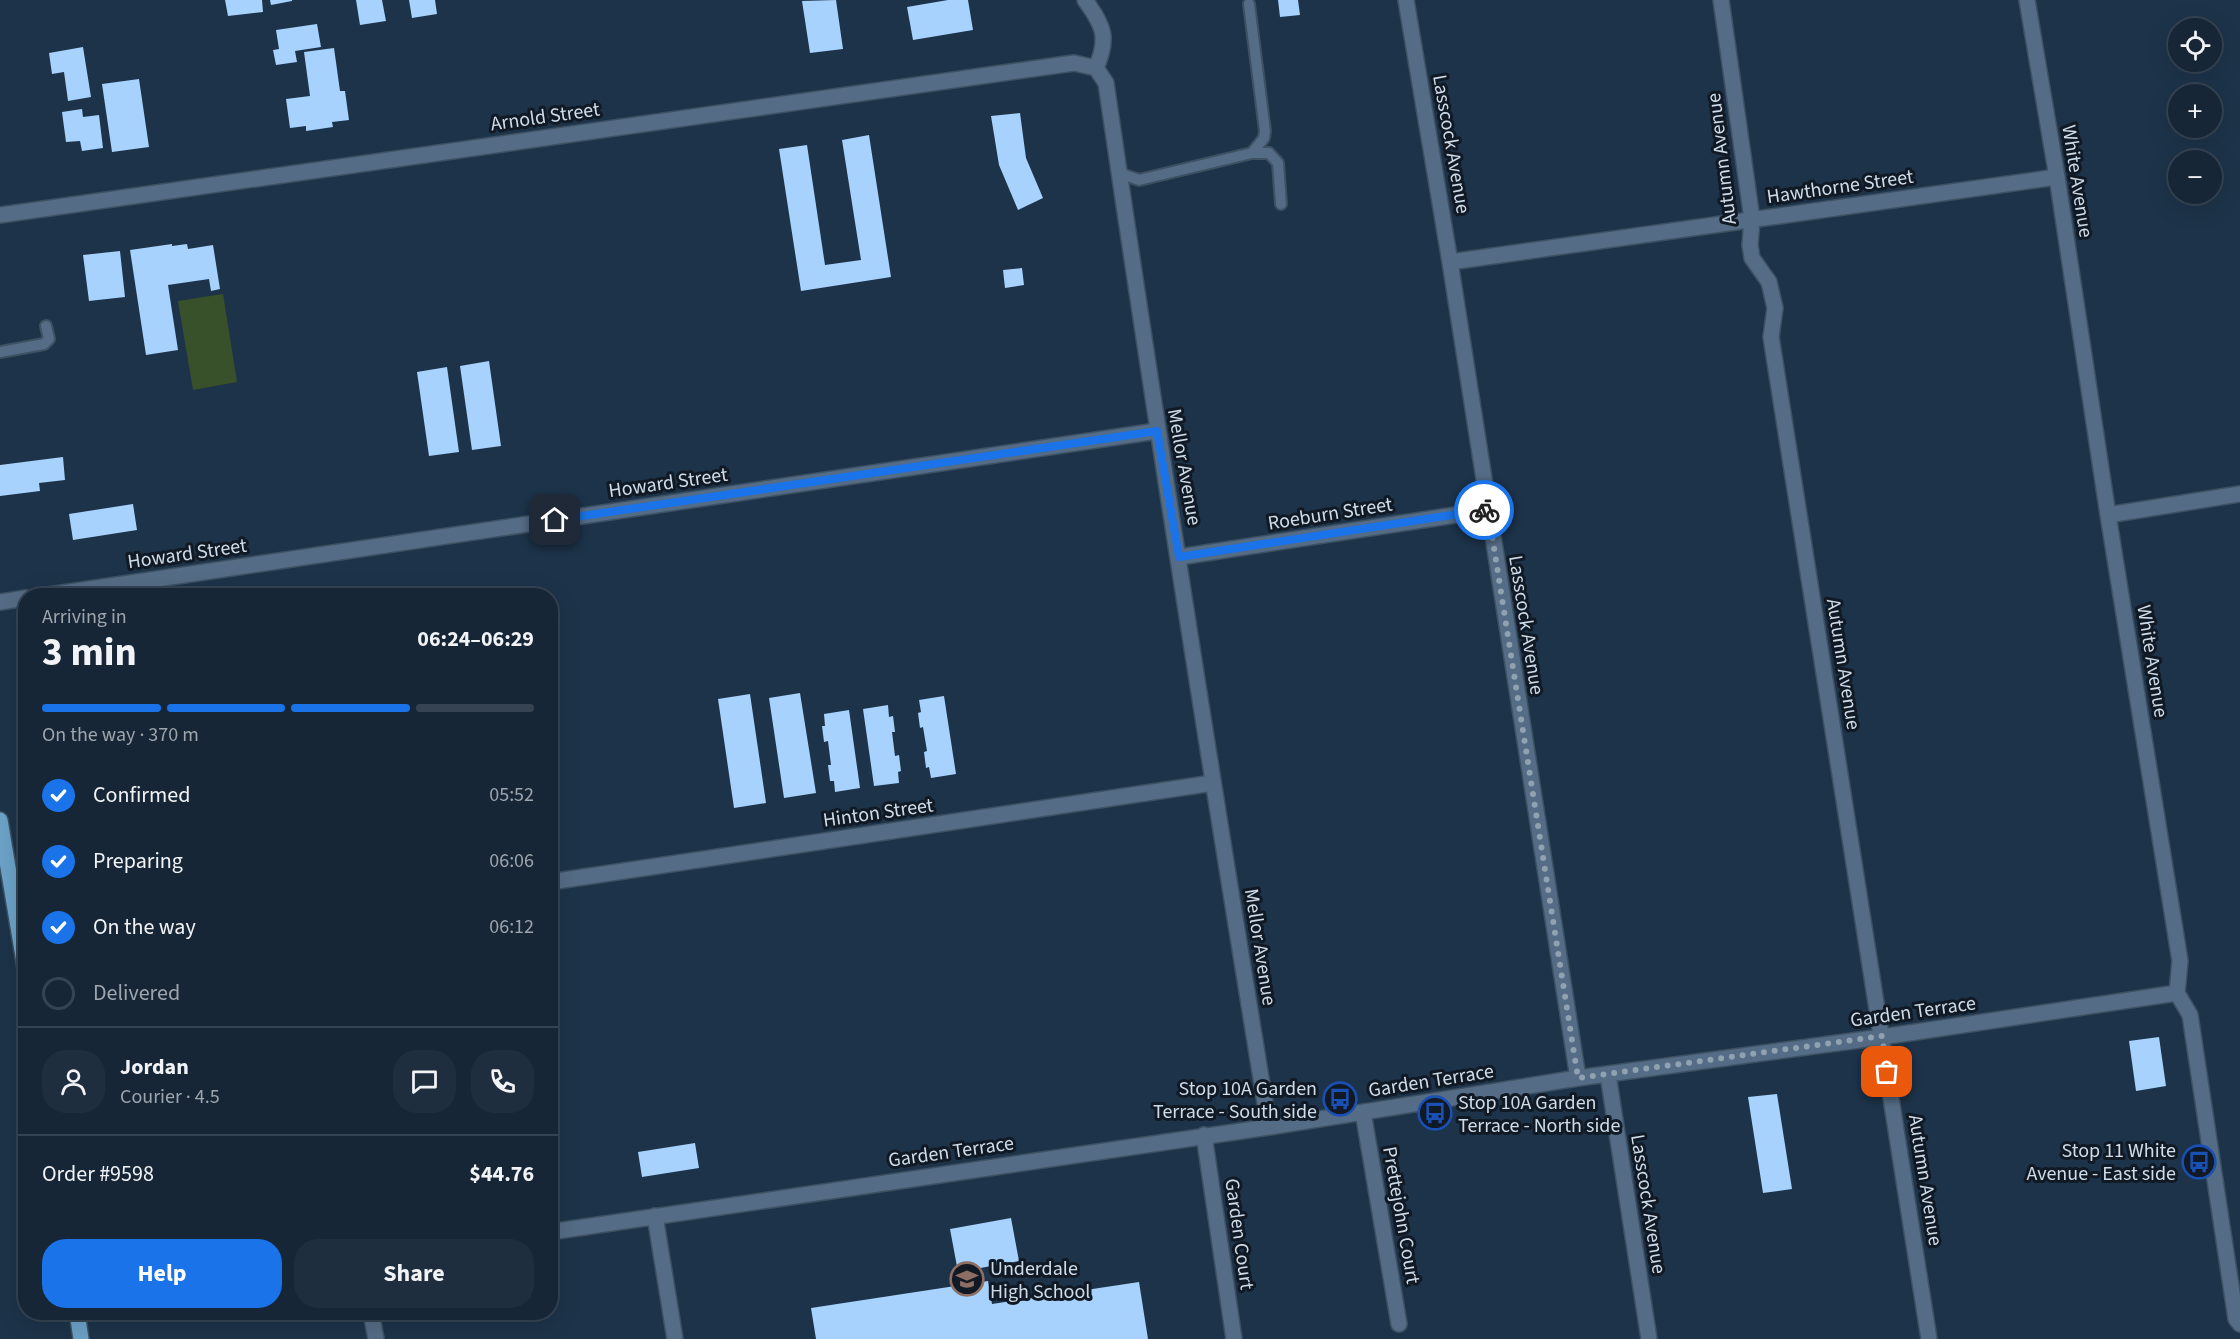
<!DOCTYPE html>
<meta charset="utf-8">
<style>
:root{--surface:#162637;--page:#1f2e3f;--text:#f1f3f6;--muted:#9ea5ad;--line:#354352;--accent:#1a73e8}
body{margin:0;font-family:"Source Sans 3",sans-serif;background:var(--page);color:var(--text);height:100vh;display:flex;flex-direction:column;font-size:22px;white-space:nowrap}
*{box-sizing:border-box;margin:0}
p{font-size:20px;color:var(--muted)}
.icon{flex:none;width:33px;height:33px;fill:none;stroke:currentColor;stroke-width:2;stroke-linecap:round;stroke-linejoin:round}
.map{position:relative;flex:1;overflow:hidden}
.details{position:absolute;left:18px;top:588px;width:540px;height:732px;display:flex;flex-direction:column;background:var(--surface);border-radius:24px;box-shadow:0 6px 24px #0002,0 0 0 2px var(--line)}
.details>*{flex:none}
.controls{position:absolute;left:2168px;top:18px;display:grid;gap:12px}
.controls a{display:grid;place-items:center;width:54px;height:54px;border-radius:50%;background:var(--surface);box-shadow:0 6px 24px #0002,0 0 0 2px var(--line);font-size:30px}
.pin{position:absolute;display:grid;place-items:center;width:51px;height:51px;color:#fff;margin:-26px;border-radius:12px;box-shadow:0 3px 9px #0006}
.courier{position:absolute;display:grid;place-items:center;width:60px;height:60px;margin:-30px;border:4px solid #1a73e8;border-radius:50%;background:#fff;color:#222;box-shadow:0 2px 8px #0007}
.head em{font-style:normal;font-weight:700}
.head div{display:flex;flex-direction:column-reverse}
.head{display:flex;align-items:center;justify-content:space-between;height:102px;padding:0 24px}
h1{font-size:39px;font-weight:700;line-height:45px}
.bar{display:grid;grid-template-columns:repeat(4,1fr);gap:9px 6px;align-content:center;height:72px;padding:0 24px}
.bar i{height:8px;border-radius:4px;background:var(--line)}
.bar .selected{background:var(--accent)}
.bar p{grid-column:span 4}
.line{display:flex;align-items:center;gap:15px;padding:0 24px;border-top:2px solid var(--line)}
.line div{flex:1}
.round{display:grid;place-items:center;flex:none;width:63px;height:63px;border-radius:24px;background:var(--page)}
ol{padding:0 24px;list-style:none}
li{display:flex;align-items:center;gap:18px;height:66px}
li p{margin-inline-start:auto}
li .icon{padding:6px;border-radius:50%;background:var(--accent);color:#fff;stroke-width:4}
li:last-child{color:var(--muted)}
li i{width:33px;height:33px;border:3px solid var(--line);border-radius:50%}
.button{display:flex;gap:12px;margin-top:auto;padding:12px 24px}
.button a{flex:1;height:69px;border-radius:24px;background:var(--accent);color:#fff;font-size:24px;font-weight:700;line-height:69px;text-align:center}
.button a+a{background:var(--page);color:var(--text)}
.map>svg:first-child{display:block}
.green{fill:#39512a}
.building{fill:#a7d2fd}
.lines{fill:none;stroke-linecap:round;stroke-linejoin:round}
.lane-casing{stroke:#3d5163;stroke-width:14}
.street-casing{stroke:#3d5163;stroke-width:18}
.primary-casing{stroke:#3d5163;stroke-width:18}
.lane{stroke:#546c85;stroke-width:10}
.street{stroke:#546c85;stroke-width:15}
.primary{stroke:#6ba2c7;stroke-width:15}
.done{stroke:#90a1b2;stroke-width:6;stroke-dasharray:0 10.8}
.route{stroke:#1a73e8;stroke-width:8}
.labels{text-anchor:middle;stroke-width:6;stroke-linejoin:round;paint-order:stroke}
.street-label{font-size:20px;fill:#cedcea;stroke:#111a24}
.poi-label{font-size:20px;fill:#cedcea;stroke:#111a24;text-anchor:end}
</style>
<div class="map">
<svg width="2240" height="1339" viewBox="0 0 2240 1339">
<rect width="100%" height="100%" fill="#1d3349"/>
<path class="green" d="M223,294L237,382L193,390L178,301Z"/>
<path class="building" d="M225,0H262L263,12L228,16Z
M270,0H292V1L271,5Z
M356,0H382L386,21L360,25Z
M409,0H435L437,14L412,18Z
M836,0L843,49L810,53L802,1Z
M948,0H968L973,30L913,40L907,7Z
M1278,0H1298L1300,15L1280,17Z
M317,24L321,47L295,51L297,62L276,65L273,50L279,49L276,30Z
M83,47L91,97L68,101L64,72L52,74L49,53Z
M334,48L340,91H345L349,120L332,122L333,127L306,131V126L290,128L286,99L310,96L304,52Z
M139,79L149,147L112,152L102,84Z
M82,109L83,117L99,115L103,148L82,151L80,141L66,142L62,112Z
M1020,113L1026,158L1043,198L1018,210L999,165L991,116Z
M869,135L891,277L801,291L779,149L807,145L825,265L861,260L842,140Z
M172,244V246L187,244L188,249L213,245L220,289L211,291L209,279L168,285L178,350L146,355L130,250Z
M120,251L125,297L89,301L83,255Z
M1022,268L1024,285L1005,288L1003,270Z
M489,361L501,446L472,450L460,366Z
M447,367L459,452L429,456L417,372Z
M63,457L65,480L39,483L40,491L0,496V465Z
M133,504L137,530L73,540L69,514Z
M800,693L816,793L784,798L769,698Z
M750,694L766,803L734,808L718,699Z
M944,696L956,774L931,778L929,767L926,768L924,752L927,751L923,727L920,728L918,713L921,712L919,700Z
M888,705L889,717L893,716L895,732H892L895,756L899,755L901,771L898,772L899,783L874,786L863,709Z
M849,710L860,788L835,792L834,781H830L828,765H831L828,741L824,742L822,726H825L824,714Z
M2159,1037L2166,1086L2136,1091L2129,1041Z
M1777,1094L1792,1189L1763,1193L1748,1097Z
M695,1143L699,1168L642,1177L638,1152Z
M1011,1218L1019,1261L958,1272L950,1229Z
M988,1281L992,1304L1139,1282L1148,1339H816L811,1308Z"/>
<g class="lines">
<g class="lane-casing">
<path id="lane" d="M1252,153H1269L1278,163L1281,204
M1119,173L1139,180L1252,153L1264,138L1265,131L1249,4
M0,352L44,344L49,339L46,326"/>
</g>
<g class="street-casing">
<path id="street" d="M1085,0C1104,26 1109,38 1096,68L1106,83C1157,432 1212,779 1269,1127
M1406,0L1450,262L1578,1078
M1721,0L1752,219L1750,245L1752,258L1769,282L1775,308L1771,337L1929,1339
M2027,0L2057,177L2108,515L2180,961L2177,993L2190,1015L2236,1319L2240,1324
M0,215L1074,63L1096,68
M1450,262L2057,177
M2108,515L2240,494
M1179,557L1488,510
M42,596L1157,431
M0,602L26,598
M550,882L1213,783
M1608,1075L1649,1339
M1363,1112L1399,1324
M1204,1135L1234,1339
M655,1216L675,1339
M550,1232L1269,1127L1578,1078L1882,1037L2177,993
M371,1312L376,1339"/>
</g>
<g class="primary-casing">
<path id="primary" d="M0,820L26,974
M77,1312L81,1339"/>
</g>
<use href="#lane" class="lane"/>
<use href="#street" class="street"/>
<use href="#primary" class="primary"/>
</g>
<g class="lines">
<path class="done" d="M1484,510H1488L1578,1078L1882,1036L1887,1072"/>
<path class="route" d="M555,520L1157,431L1179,557L1484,510"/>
</g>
<defs>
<g id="bus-ring" transform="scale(1.725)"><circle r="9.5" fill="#111a24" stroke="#1a4fb4" stroke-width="1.5"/><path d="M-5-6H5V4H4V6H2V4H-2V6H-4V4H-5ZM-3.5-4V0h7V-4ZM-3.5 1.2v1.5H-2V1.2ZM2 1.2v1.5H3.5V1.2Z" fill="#1a4fb4"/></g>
<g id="school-ring" transform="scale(1.725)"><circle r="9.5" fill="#111a24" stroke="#8d6e63" stroke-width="1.5"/><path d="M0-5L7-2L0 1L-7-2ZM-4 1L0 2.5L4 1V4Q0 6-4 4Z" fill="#8d6e63"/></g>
</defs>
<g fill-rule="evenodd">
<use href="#bus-ring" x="1340" y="1099"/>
<use href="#bus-ring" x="1435" y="1113"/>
<use href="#bus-ring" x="2199" y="1162"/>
<use href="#school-ring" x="967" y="1279"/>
</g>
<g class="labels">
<g class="street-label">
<text transform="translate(545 116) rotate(-8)" y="7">Arnold Street</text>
<text transform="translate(1452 144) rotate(80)" y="7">Lasscock Avenue</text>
<text transform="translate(1721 159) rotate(-97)" y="7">Autumn Avenue</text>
<text transform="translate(2078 181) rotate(81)" y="7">White Avenue</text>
<text transform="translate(1840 186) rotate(-8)" y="7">Hawthorne Street</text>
<text transform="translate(1185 467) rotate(80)" y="7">Mellor Avenue</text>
<text transform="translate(668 482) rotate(-8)" y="7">Howard Street</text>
<text transform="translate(1330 513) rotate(-9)" y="7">Roeburn Street</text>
<text transform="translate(187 553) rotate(-8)" y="7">Howard Street</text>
<text transform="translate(1527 625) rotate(81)" y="7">Lasscock Avenue</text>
<text transform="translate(2153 661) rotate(81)" y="7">White Avenue</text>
<text transform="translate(1844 664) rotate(81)" y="7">Autumn Avenue</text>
<text transform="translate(878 812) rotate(-8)" y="7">Hinton Street</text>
<text transform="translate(1261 947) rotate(81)" y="7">Mellor Avenue</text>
<text transform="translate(1913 1011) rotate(-8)" y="7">Garden Terrace</text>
<text transform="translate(1431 1080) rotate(-9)" y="7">Garden Terrace</text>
<text transform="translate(951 1151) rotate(-8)" y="7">Garden Terrace</text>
<text transform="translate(1926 1180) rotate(81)" y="7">Autumn Avenue</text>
<text transform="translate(1649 1204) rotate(81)" y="7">Lasscock Avenue</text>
<text transform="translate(1402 1215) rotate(80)" y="7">Prettejohn Court</text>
<text transform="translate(1240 1234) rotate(82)" y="7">Garden Court</text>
</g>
<g class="poi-label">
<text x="1317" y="1095">Stop 10A Garden<tspan x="1317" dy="23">Terrace - South side</tspan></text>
<text x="1458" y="1109" text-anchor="start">Stop 10A Garden<tspan x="1458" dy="23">Terrace - North side</tspan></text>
<text x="2176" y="1157">Stop 11 White<tspan x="2176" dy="23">Avenue - East side</tspan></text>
<text x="990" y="1275" text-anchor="start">Underdale<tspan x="990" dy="23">High School</tspan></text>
</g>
</g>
</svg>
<div class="controls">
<a><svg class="icon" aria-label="locate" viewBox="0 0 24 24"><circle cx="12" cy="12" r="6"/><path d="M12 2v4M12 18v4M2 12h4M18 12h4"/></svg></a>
<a>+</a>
<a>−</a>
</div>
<div class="pin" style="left:1887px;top:1072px;background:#ea580c"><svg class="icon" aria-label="bag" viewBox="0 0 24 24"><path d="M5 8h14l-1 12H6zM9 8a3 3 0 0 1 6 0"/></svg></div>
<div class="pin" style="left:555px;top:520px;background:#1f2937"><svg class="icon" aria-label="home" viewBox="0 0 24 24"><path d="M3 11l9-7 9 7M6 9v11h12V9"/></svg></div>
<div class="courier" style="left:1484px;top:510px"><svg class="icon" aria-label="bike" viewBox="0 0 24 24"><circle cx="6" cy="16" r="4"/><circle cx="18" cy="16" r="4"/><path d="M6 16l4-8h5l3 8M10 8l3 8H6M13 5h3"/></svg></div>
<section class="details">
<div class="head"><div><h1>3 min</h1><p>Arriving in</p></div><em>06:24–06:29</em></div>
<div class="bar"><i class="selected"></i><i class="selected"></i><i class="selected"></i><i></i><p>On the way · 370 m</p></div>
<ol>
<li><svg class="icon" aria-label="check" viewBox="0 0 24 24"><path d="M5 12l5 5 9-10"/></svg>Confirmed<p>05:52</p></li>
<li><svg class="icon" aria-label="check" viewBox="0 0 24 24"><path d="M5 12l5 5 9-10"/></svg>Preparing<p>06:06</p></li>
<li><svg class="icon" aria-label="check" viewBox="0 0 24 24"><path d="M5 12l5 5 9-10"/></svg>On the way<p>06:12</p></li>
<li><i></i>Delivered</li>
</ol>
<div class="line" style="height:108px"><a class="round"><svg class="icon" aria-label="person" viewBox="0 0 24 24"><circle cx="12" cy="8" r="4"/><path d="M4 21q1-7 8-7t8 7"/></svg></a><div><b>Jordan</b><p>Courier · 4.5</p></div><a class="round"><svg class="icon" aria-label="chat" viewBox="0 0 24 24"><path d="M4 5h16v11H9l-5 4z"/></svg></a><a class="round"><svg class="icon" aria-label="phone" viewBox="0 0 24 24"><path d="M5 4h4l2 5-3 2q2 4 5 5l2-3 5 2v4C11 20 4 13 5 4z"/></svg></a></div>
<div class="line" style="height:78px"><div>Order #9598</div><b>$44.76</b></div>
<div class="button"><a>Help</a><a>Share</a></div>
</section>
</div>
